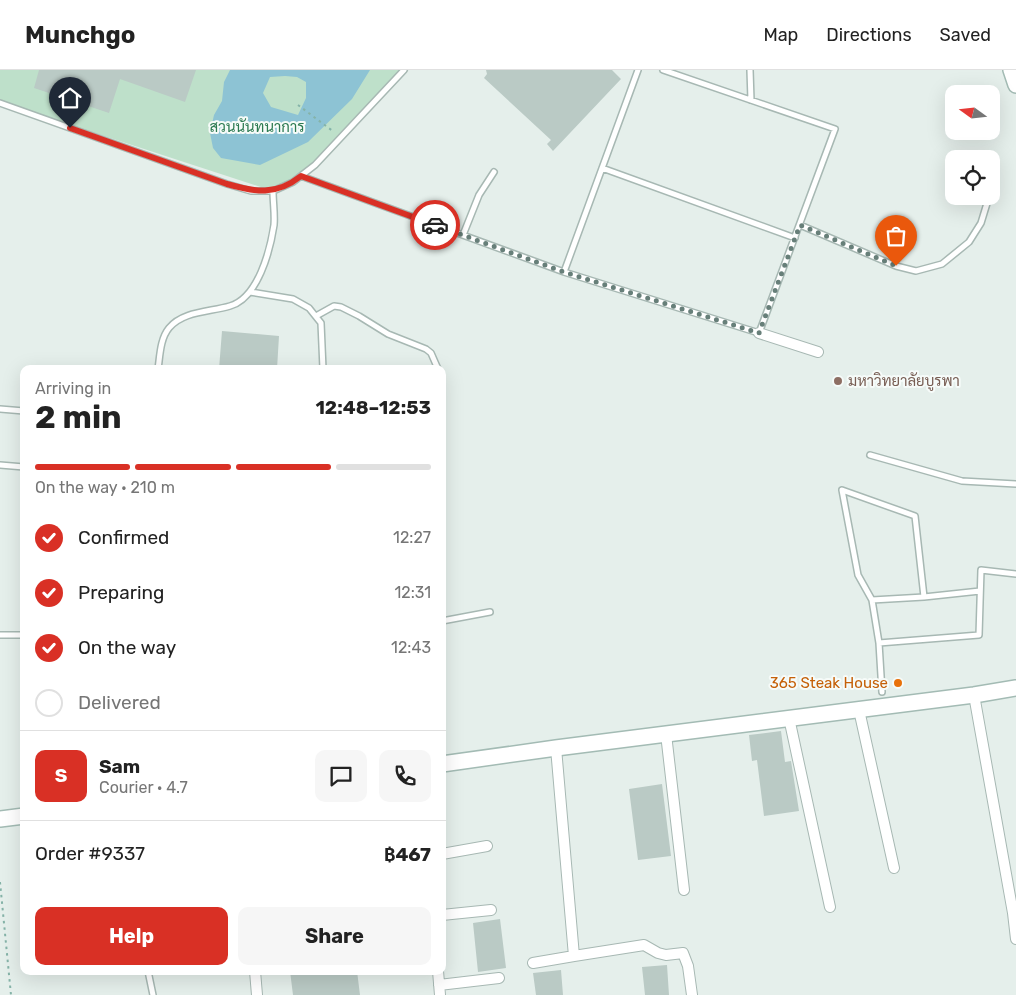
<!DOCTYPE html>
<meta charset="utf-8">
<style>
:root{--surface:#fff;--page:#f6f6f6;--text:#222;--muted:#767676;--line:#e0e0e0;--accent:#d93025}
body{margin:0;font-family:Rubik,Sarabun,sans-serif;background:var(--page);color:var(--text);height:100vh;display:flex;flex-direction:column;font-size:19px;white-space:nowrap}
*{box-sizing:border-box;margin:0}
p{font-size:16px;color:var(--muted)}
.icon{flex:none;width:28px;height:28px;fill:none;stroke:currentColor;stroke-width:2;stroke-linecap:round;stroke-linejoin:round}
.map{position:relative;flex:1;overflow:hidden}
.side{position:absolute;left:20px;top:295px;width:426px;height:610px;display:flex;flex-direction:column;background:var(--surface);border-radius:10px;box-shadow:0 5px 20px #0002}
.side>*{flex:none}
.needle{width:32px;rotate:285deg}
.fabs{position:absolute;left:945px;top:15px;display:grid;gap:10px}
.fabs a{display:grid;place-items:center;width:55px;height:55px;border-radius:10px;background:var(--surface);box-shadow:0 5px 20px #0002;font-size:25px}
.pin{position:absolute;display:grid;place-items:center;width:42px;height:42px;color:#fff;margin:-51px -21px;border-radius:50% 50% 50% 0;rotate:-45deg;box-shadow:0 0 5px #0007}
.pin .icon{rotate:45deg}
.courier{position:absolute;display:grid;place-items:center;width:50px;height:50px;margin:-25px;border:4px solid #d93025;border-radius:50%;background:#fff;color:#222;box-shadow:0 1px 6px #0007}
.headline em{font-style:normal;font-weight:700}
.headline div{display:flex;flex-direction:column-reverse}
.headline{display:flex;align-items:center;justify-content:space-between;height:85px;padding:0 15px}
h1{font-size:32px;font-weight:700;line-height:38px}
.bar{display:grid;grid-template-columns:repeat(4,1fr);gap:8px 5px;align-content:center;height:60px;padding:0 15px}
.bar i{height:6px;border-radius:4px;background:var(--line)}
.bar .on{background:var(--accent)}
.bar p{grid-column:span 4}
.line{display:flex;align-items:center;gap:12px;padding:0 15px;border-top:1px solid var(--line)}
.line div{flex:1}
.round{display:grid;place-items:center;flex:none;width:52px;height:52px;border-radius:10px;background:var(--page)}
ol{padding:0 15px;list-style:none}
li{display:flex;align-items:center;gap:15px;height:55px}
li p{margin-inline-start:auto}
li .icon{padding:5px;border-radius:50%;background:var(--accent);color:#fff;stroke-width:4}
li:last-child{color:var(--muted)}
li i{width:28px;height:28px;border:2px solid var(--line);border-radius:50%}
.cta{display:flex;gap:10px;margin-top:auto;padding:10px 15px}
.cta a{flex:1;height:58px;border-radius:10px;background:var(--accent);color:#fff;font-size:20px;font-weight:700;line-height:58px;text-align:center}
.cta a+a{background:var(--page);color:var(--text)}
header{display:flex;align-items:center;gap:30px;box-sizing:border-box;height:70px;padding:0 25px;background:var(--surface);border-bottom:1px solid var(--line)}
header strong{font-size:24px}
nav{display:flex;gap:28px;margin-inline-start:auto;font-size:18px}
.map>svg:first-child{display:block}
.green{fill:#bee0ca}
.water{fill:#8dc3d4;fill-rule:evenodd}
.building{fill:#bacac5}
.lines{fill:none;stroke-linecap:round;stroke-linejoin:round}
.lane-casing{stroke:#a7b8b3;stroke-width:8}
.street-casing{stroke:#a7b8b3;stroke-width:12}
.secondary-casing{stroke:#a3bbb4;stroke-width:18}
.path{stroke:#85b3a8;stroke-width:2;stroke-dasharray:2.5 4;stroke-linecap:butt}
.lane{stroke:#fff;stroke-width:5}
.street{stroke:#fff;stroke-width:10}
.secondary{stroke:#fff;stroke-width:15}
.done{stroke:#677f79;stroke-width:5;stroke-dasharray:0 9}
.route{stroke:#d93025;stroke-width:6}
.education-dot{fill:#8d6e63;stroke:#f6fbf9;stroke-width:2}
.food-dot{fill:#e8710a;stroke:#f6fbf9;stroke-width:2}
.labels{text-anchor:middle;stroke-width:4;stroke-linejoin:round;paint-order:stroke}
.park-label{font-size:15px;fill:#2c7a51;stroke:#f6fbf9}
.education-label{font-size:15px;fill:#785e54;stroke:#f6fbf9;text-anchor:start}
.food-label{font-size:15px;fill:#c56008;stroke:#f6fbf9;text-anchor:end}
</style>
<header>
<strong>Munchgo</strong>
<nav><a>Map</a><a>Directions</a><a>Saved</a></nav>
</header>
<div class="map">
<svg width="1016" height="925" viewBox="0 0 1016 925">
<rect width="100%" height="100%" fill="#e5efeb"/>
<path class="green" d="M0,0H404L315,95L273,121L0,32Z"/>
<path class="water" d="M230,0H370L352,29L308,72L260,95L221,88L213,78L210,63L214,45L222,31L224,12ZM285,6L297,7L306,12V28L298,45L271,37L263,23L270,7Z"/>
<path class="building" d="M39,0H196L185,32L120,9L109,43L34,18Z
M486,0H612L621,9L553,81L547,74L551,70L484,8L487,4Z
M222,261L279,266L277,299H219Z
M781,661L785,692L791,691L799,741L764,746L757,690L752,691L749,665Z
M662,714L671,786L638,790L629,719Z
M500,849L506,898L478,902L473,853Z
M667,895L669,925H645L642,897Z
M561,900L563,925H536L533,903Z
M290,901H357L360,925H293Z"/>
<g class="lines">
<g class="lane-casing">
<path id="lane" d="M750,0L751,30
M0,33L227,114L251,121H273L293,112L315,95L404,0
M602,98L795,168
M301,106L564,202L759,263L835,59L663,0
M800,155L896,196L916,201L942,194L969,172L981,153L988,130L987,126
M463,165L479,125L494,102
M564,202L638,0
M250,222L293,229L309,238L321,253L323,299
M316,246L334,236L341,237L359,246L388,264L426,279L431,283L438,299
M158,299C160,286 160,269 169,258C183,241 210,242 230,236C258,228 270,181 274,155C275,144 273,132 273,121
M0,339L24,341
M870,385L962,411L1016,414
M0,395L24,397
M872,530L924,527
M442,551L490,542
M0,565H24
M879,573L872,530L858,505L842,420L915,446L924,527L980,521
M882,622L879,573L979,565L981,500L1016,504
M148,901L153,925"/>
</g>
<g class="street-casing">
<path id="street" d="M759,263L818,282
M974,625L1013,843L1016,869
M859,640L894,798
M789,648L830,837
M666,664L684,820
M442,784L487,776
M442,845L491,840
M574,886L644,875L658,883L666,885L683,883L688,896L692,925
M533,893L574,886L556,678
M255,901L257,925
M438,901L440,925
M439,915L499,908"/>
</g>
<g class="secondary-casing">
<path id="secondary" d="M1011,0L1016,15
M442,694L556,678L974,625L1016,618
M0,749L24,746"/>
</g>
<path class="path" d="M298,35L334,62
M0,812L11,925"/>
<use href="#lane" class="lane"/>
<use href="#street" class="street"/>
<use href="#secondary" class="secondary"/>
</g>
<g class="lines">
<path class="done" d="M435,155L564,202L759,263L800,155L896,196"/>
<path class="route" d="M70,58L227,114C255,122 276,126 301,106L435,155"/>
</g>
<circle class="education-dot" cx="838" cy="311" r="5"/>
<circle class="food-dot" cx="898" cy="613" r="5"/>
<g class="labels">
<g class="park-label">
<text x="257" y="62">สวนนันทนาการ</text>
</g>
<g class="education-label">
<text x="848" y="316">มหาวิทยาลัยบูรพา</text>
</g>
<g class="food-label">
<text x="888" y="618">365 Steak House</text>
</g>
</g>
</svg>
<div class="fabs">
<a><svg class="needle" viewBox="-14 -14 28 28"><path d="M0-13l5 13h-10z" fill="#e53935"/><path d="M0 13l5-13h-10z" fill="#767676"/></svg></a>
<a><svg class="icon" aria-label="locate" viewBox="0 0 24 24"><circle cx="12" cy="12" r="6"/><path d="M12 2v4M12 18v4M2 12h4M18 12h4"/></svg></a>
</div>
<div class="pin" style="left:896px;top:196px;background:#ea580c"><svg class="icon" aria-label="bag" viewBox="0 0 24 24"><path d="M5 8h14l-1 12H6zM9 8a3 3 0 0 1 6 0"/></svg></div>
<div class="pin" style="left:70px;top:58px;background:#1f2937"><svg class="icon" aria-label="home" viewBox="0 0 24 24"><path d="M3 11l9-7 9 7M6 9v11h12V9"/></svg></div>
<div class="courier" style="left:435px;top:155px"><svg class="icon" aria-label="car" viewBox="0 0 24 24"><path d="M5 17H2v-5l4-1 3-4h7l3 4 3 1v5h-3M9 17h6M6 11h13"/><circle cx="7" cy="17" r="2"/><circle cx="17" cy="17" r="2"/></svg></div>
<section class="side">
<div class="headline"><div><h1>2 min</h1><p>Arriving in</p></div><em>12:48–12:53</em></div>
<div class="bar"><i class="on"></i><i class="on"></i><i class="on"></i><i></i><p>On the way · 210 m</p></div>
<ol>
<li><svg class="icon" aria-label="check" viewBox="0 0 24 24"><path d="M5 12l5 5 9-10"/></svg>Confirmed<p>12:27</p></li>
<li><svg class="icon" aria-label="check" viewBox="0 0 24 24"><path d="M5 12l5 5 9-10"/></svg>Preparing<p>12:31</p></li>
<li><svg class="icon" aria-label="check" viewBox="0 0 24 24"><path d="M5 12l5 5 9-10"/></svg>On the way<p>12:43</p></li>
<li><i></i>Delivered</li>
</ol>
<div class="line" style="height:90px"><b class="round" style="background:var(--accent);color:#fff">S</b><div><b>Sam</b><p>Courier · 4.7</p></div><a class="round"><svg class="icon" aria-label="chat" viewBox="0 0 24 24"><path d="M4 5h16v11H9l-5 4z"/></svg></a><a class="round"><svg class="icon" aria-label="phone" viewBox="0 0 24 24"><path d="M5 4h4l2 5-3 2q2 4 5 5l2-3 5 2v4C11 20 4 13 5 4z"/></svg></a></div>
<div class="line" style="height:65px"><div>Order #9337</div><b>฿467</b></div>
<div class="cta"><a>Help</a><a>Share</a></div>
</section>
</div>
